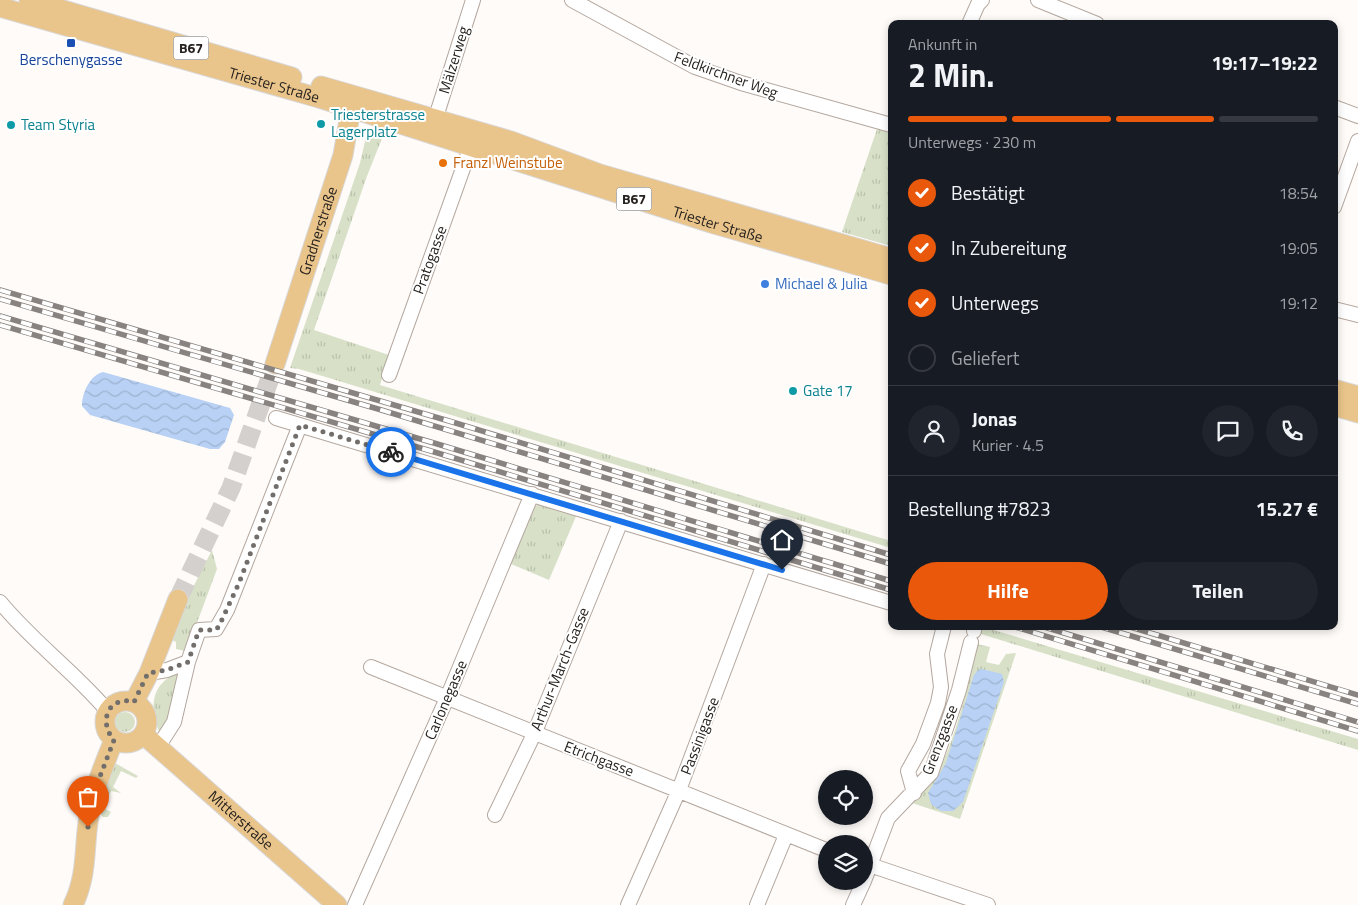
<!DOCTYPE html>
<html lang="de">
<meta charset="utf-8">
<style>
:root{--surface:#171b24;--page:#20242c;--text:#f1f3f6;--muted:#9ea1a6;--line:#363941;--accent:#ea580c}
body{margin:0;font-family:"Titillium Web",sans-serif;background:var(--page);color:var(--text);height:100vh;display:flex;flex-direction:column;font-size:19px;white-space:nowrap}
*{box-sizing:border-box;margin:0}
p{font-size:16px;color:var(--muted)}
.icon{flex:none;width:28px;height:28px;fill:none;stroke:currentColor;stroke-width:2;stroke-linecap:round;stroke-linejoin:round}
.map{position:relative;flex:1;overflow:hidden}
.sheet{position:absolute;left:888px;top:20px;width:450px;height:610px;display:flex;flex-direction:column;background:var(--surface);border-radius:10px;box-shadow:0 2px 8px #0003}
.sheet>*{flex:none}
.controls{position:absolute;left:818px;top:770px;display:grid;gap:10px}
.controls a{display:grid;place-items:center;width:55px;height:55px;border-radius:50%;background:var(--surface);box-shadow:0 2px 8px #0003;font-size:25px}
.pin{position:absolute;display:grid;place-items:center;width:42px;height:42px;color:#fff;margin:-51px -21px;border-radius:50% 50% 50% 0;rotate:-45deg;box-shadow:0 0 5px #0007}
.pin .icon{rotate:45deg}
.courier{position:absolute;display:grid;place-items:center;width:50px;height:50px;margin:-25px;border:4px solid #1a73e8;border-radius:50%;background:#fff;color:#222;box-shadow:0 1px 6px #0007}
.overview em{font-style:normal;font-weight:700}
.overview div{display:flex;flex-direction:column-reverse}
.overview{display:flex;align-items:center;justify-content:space-between;height:85px;padding:0 20px}
h1{font-size:32px;font-weight:700;line-height:38px}
.bar{display:grid;grid-template-columns:repeat(4,1fr);gap:8px 5px;align-content:center;height:60px;padding:0 20px}
.bar i{height:6px;border-radius:4px;background:var(--line)}
.bar .current{background:var(--accent)}
.bar p{grid-column:span 4}
.line{display:flex;align-items:center;gap:12px;padding:0 20px;border-top:1px solid var(--line)}
.line div{flex:1}
.round{display:grid;place-items:center;flex:none;width:52px;height:52px;border-radius:26px;background:var(--page)}
ol{padding:0 20px;list-style:none}
li{display:flex;align-items:center;gap:15px;height:55px}
li p{margin-inline-start:auto}
li .icon{padding:5px;border-radius:50%;background:var(--accent);color:#fff;stroke-width:4}
li:last-child{color:var(--muted)}
li i{width:28px;height:28px;border:2px solid var(--line);border-radius:50%}
.cta{display:flex;gap:10px;margin-top:auto;padding:10px 20px}
.cta a{flex:1;height:58px;border-radius:30px;background:var(--accent);color:#fff;font-size:20px;font-weight:700;line-height:58px;text-align:center}
.cta a+a{background:var(--page);color:var(--text)}
.map>svg:first-child{display:block}
.grass{fill:url(#grass-tufts)}
.water{fill:url(#water-waves)}
.lines{fill:none;stroke-linecap:round;stroke-linejoin:round}
.major-tunnel{stroke:#d3d0cd;stroke-width:19;stroke-dasharray:19 9;stroke-linecap:butt}
.minor-casing{stroke:#b4a79e;stroke-width:16}
.major-casing{stroke:#d8d7d7;stroke-width:21}
.minor{stroke:#fff;stroke-width:14}
.major{stroke:#eac58b;stroke-width:19}
.rail-casing{stroke:#888381;stroke-width:5.5}
.rail{stroke:#fff;stroke-width:4;stroke-dasharray:11;stroke-linecap:butt}
.done{stroke:#726e6b;stroke-width:5;stroke-dasharray:0 9}
.route{stroke:#1a73e8;stroke-width:6}
.transit-dot{fill:#1a4fb4;stroke:#fff;stroke-width:2}
.culture-dot{fill:#0f9aa8;stroke:#fff;stroke-width:2}
.food-dot{fill:#e8710a;stroke:#fff;stroke-width:2}
.shop-dot{fill:#3f7fe0;stroke:#fff;stroke-width:2}
.labels{text-anchor:middle;stroke-width:4;stroke-linejoin:round;paint-order:stroke}
.shield{fill:#fff;stroke:#686462;stroke-width:1}
.shield-label{font-size:14px;font-weight:bold;fill:#27221f}
.transit-label{font-size:15px;fill:#164399;stroke:#fff}
.street-label{font-size:15px;fill:#27221f;stroke:#fff}
.culture-label{font-size:15px;fill:#0d838f;stroke:#fff;text-anchor:start}
.food-label{font-size:15px;fill:#c56008;stroke:#fff;text-anchor:start}
.shop-label{font-size:15px;fill:#366cbe;stroke:#fff;text-anchor:start}
</style>
<div class="map">
<svg width="1358" height="905" viewBox="0 0 1358 905">
<defs>
<pattern id="grass-tufts" width="24" height="20" patternUnits="userSpaceOnUse" patternTransform="scale(1.25)"><rect width="24" height="20" fill="#d8e1c8"/><path d="M3 7l-1-3M5 7V3M7 7l1-3M15 17l-1-3M17 17v-4M19 17l1-3" fill="none" stroke="#b9c1ab"/></pattern>
<pattern id="water-waves" width="16" height="10" patternUnits="userSpaceOnUse" patternTransform="scale(1.25)"><rect width="16" height="10" fill="#b8d1f4"/><path d="M0 5q4-4 8 0t8 0" fill="none" stroke="#9eb3d1"/></pattern>
</defs>
<rect width="100%" height="100%" fill="#fefbf9"/>
<path class="grass" d="M877,129L891,132V246L842,232Z
M375,130L385,131L367,176L314,330L389,355L380,385L891,541V548L299,369L290,368L360,163L366,137Z
M542,503L577,514L549,580L511,564L535,506Z
M212,550L217,569L188,647L185,651L176,649V642L172,640L181,611Z
M980,626L1358,739V750L981,634L979,633Z
M977,644L990,647L986,662L999,665L1006,654L1016,653L960,819L912,803C920,795 929,787 935,777C954,746 970,680 977,644Z
M180,672L172,715L160,734C149,708 150,683 180,672Z
M115 722a10 10 0 1 1 20 0a10 10 0 1 1-20 0Z
M115,763L138,776L136,778L121,771L113,787L121,793L111,791L103,808L111,812L108,817H103L100,813L105,790Z"/>
<path class="water" d="M103,372L230,408L234,415L225,442L219,449H210L90,415L82,406C82,393 90,375 103,372Z
M982,669L1002,674L1004,682L963,802L953,811H941L931,804L928,793L946,763L974,675L978,670Z"/>
<g class="lines">
<path class="major-tunnel" d="M178,599L231,488L275,364"/>
<g class="minor-casing">
<path id="minor" d="M572,0L695,67L741,83L891,125
M1038,0L1097,24
M969,24L978,4L982,0
M1334,107L1358,116
M435,120L473,0
M1334,207L1358,141
M1334,309L1358,315
M389,375L471,146
M276,418L891,603
M0,602C32,641 72,670 105,708L109,710
M974,631V626
M371,667L826,850
M149,673L167,670L188,662
M158,747L174,722L188,662L199,630L216,629L227,610L300,425
M914,793L908,771L923,744L938,703L941,687L937,654L944,626
M495,815L534,734L621,521
M864,863L988,905
M864,881L888,818L931,773L959,690L971,642
M355,905L447,698L532,494
M628,905L679,790L764,564
M757,905L786,835
M853,905L864,881"/>
</g>
<g class="major-casing">
<g id="major">
<path d="M29,0L292,77"/>
<path id="s1" d="M0,7L319,98L711,223L891,275"/>
<path d="M321,86L511,141L600,174L891,258"/>
<path id="s2" d="M275,364L343,155L353,97"/>
<path d="M1334,389L1358,396"/>
<path d="M1334,406L1358,413"/>
<circle cx="126" cy="722" r="21"/>
<path d="M134,702L149,673L178,599"/>
<path id="s3" d="M144,735L337,905"/>
<path d="M73,905C89,872 83,843 90,810C95,786 105,762 114,740"/>
</g>
</g>
<use href="#minor" class="minor"/>
<use href="#major" class="major"/>
<g class="rail-casing">
<path id="rail" d="M0,290L449,421L891,555
M0,299L378,409L891,564
M0,316L434,443L891,581
M0,325L431,451L891,590
M1012,626L1358,731
M1041,626L1358,722
M1098,626L1358,704
M1127,626L1358,695"/>
</g>
<use href="#rail" class="rail"/>
</g>
<g class="lines">
<path class="done" d="M88,827L99,779L114,740C98,722 108,695 134,702L148,673L167,670L188,662L199,630H216L219,626L239,583L300,425L391,452"/>
<path class="route" d="M391,452L782,570"/>
</g>
<rect class="transit-dot" x="66" y="38" width="10" height="10" rx="2.5"/>
<g class="culture-dot">
<circle cx="321" cy="124" r="5"/>
<circle cx="11" cy="125" r="5"/>
<circle cx="793" cy="391" r="5"/>
</g>
<circle class="food-dot" cx="443" cy="163" r="5"/>
<circle class="shop-dot" cx="765" cy="284" r="5"/>
<g class="labels">
<g class="shield">
<rect x="173.5" y="36.5" width="35" height="23" rx="4"/>
<rect x="616.5" y="187.5" width="35" height="23" rx="4"/>
</g>
<g class="shield-label">
<text x="191" y="53">B67</text>
<text x="634" y="204">B67</text>
</g>
<g class="transit-label">
<text x="71" y="65">Berschenygasse</text>
</g>
<g class="street-label">
<text transform="translate(454 60) rotate(-73)" y="5">Mälzerweg</text>
<text transform="translate(726 75) rotate(20)" y="5">Feldkirchner Weg</text>
<text dy="5" stroke="none"><textPath href="#s1" startOffset="285">Triester Straße</textPath></text>
<text dy="5" stroke="none"><textPath href="#s1" startOffset="750">Triester Straße</textPath></text>
<text dy="5" stroke="none"><textPath href="#s2" startOffset="140">Gradnerstraße</textPath></text>
<text transform="translate(430 260) rotate(-70)" y="5">Pratogasse</text>
<text transform="translate(560 669) rotate(-68)" y="5">Arthur-March-Gasse</text>
<text transform="translate(446 700) rotate(-67)" y="5">Carlonegasse</text>
<text transform="translate(700 736) rotate(-69)" y="5">Passinigasse</text>
<text transform="translate(940 740) rotate(-69)" y="5">Grenzgasse</text>
<text transform="translate(599 759) rotate(21)" y="5">Etrichgasse</text>
<text dy="5" stroke="none"><textPath href="#s3" startOffset="129">Mitterstraße</textPath></text>
</g>
<g class="culture-label">
<text x="331" y="120">Triesterstrasse<tspan x="331" dy="17">Lagerplatz</tspan></text>
<text x="21" y="130">Team Styria</text>
<text x="803" y="396">Gate 17</text>
</g>
<g class="food-label">
<text x="453" y="168">Franzl Weinstube</text>
</g>
<g class="shop-label">
<text x="775" y="289">Michael &amp; Julia</text>
</g>
</g>
</svg>
<div class="controls">
<a><svg class="icon" aria-label="locate" viewBox="0 0 24 24"><circle cx="12" cy="12" r="6"/><path d="M12 2v4M12 18v4M2 12h4M18 12h4"/></svg></a>
<a><svg class="icon" aria-label="layers" viewBox="0 0 24 24"><path d="M12 4l9 5-9 5-9-5zM3 14l9 5 9-5"/></svg></a>
</div>
<div class="pin" style="left:88px;top:827px;background:#ea580c"><svg class="icon" aria-label="bag" viewBox="0 0 24 24"><path d="M5 8h14l-1 12H6zM9 8a3 3 0 0 1 6 0"/></svg></div>
<div class="pin" style="left:782px;top:570px;background:#1f2937"><svg class="icon" aria-label="home" viewBox="0 0 24 24"><path d="M3 11l9-7 9 7M6 9v11h12V9"/></svg></div>
<div class="courier" style="left:391px;top:452px"><svg class="icon" aria-label="bike" viewBox="0 0 24 24"><circle cx="6" cy="16" r="4"/><circle cx="18" cy="16" r="4"/><path d="M6 16l4-8h5l3 8M10 8l3 8H6M13 5h3"/></svg></div>
<section class="sheet">
<div class="overview"><div><h1>2 Min.</h1><p>Ankunft in</p></div><em>19:17–19:22</em></div>
<div class="bar"><i class="current"></i><i class="current"></i><i class="current"></i><i></i><p>Unterwegs · 230 m</p></div>
<ol>
<li><svg class="icon" aria-label="check" viewBox="0 0 24 24"><path d="M5 12l5 5 9-10"/></svg>Bestätigt<p>18:54</p></li>
<li><svg class="icon" aria-label="check" viewBox="0 0 24 24"><path d="M5 12l5 5 9-10"/></svg>In Zubereitung<p>19:05</p></li>
<li><svg class="icon" aria-label="check" viewBox="0 0 24 24"><path d="M5 12l5 5 9-10"/></svg>Unterwegs<p>19:12</p></li>
<li><i></i>Geliefert</li>
</ol>
<div class="line" style="height:90px"><a class="round"><svg class="icon" aria-label="person" viewBox="0 0 24 24"><circle cx="12" cy="8" r="4"/><path d="M4 21q1-7 8-7t8 7"/></svg></a><div><b>Jonas</b><p>Kurier · 4.5</p></div><a class="round"><svg class="icon" aria-label="chat" viewBox="0 0 24 24"><path d="M4 5h16v11H9l-5 4z"/></svg></a><a class="round"><svg class="icon" aria-label="phone" viewBox="0 0 24 24"><path d="M5 4h4l2 5-3 2q2 4 5 5l2-3 5 2v4C11 20 4 13 5 4z"/></svg></a></div>
<div class="line" style="height:65px"><div>Bestellung #7823</div><b>15.27 €</b></div>
<div class="cta"><a>Hilfe</a><a>Teilen</a></div>
</section>
</div>
